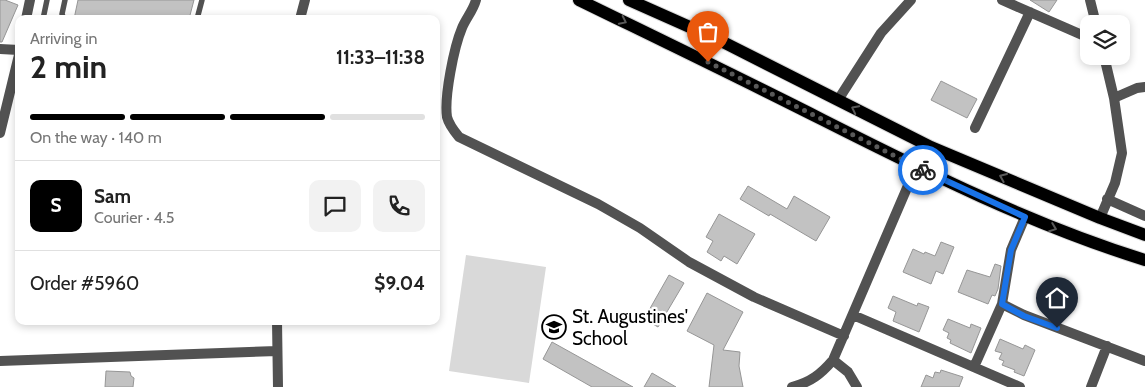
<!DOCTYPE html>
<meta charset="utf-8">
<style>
:root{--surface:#fff;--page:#f2f2f2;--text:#222;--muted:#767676;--line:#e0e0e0;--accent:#000}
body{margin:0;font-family:Cabin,sans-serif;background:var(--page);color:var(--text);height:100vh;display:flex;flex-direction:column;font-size:19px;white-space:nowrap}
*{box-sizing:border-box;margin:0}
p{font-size:16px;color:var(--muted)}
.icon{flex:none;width:28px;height:28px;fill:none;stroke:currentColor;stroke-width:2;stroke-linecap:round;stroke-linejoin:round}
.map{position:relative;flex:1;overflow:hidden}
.side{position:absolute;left:15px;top:15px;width:425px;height:310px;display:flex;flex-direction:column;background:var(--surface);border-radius:10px;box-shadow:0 2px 8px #0003}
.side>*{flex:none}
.tools{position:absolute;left:1080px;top:15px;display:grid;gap:10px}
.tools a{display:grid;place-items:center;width:50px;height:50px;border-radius:10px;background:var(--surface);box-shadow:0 2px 8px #0003;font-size:25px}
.pin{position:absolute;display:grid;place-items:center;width:42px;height:42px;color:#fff;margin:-51px -21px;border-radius:50% 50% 50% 0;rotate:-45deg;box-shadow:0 0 5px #0007}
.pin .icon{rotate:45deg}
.courier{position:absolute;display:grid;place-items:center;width:50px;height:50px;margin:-25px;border:4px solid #1a73e8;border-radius:50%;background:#fff;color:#222;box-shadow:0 1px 6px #0007}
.summary em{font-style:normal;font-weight:800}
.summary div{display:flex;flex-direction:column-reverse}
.summary{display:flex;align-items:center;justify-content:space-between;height:85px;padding:0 15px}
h1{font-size:32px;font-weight:800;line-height:38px}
.bar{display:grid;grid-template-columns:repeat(4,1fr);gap:8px 5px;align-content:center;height:60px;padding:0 15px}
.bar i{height:6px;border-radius:4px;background:var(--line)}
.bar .current{background:var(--accent)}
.bar p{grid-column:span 4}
.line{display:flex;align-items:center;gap:12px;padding:0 15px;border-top:1px solid var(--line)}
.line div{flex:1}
.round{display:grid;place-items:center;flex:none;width:52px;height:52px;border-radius:10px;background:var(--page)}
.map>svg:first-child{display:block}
.green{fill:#d9d9d9}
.building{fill:#c2c2c2;stroke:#969696}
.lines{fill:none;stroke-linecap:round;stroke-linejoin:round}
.primary-casing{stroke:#dbdbdb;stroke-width:14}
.service{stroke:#525252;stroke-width:5.5}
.minor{stroke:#525252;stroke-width:10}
.primary{stroke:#000;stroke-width:12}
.oneway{stroke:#595959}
.done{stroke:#595959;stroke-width:5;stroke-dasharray:0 9}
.route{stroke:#1a73e8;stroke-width:6}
.labels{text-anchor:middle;stroke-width:4.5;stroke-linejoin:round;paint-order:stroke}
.poi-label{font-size:19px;fill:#000;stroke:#fff;text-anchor:start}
</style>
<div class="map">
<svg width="1145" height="387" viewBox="0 0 1145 387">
<rect width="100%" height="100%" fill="#fff"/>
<path class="green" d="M466,255L546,267L529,383L449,371Z"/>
<path class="building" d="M0,0H5L18,5L2,42H0Z
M78,0H194L189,19H74Z
M1030,0H1057L1049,12Z
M941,81L977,99L967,118L931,100Z
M748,186L787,209L794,196L830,217L816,241L770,214L769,216L740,199Z
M719,214L755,234L737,264L724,256L721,261L707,252L713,241L706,237Z
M941,242L954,247L943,274L936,271L931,284L903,272L913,249L924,254L925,252L935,256Z
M995,264L1001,266L998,289L995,296L992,295L988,304L958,292L967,270L990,277Z
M669,275L684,283L658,327L644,319Z
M707,293L743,312L723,350L740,352L739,366L743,387H709L714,345L687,331Z
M893,296L917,306L918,303L929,307L919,332L893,321L896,312L888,308Z
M948,319L970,328L971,324L981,328L971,353L950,343L951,340L947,338L949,333L943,330Z
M1000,339L1023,349L1025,345L1035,350L1024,376L1014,372L1015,370L1002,365L1004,361L999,359L1002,353L995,351Z
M552,342L633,387H592L543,359Z
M941,370L963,377L959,387H921L926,375L933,378L935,372L940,373Z
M106,371L130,372L131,376L134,378L133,387H105Z
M652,373L676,387H644Z"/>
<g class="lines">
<g class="primary-casing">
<path id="primary" d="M579,0C661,40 742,79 823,120C928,173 1033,225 1145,260
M629,0L719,40L931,147L1100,218L1145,235"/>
</g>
<path class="service" d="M43,19L47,0
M64,19L62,14L65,0
M197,19L202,0"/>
<path class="minor" d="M476,0C473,11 466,18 462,28C454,47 444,97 447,117C449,125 454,131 459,137L598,204L640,228L689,262L754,297L844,336
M1002,0L1089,38
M1090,0L1096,24
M26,19L30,0
M300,19L305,0
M0,49L19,50
M1114,98L1137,88L1145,87
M838,100L881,33L911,0
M975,128L1030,12
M0,133L19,55
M1107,199L1145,216
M1100,218L1115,183L1122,153L1114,98L1104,56
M1002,304L1024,315L1145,361
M853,315L1020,387
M277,321L278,387
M833,360L848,372L857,387
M0,361L277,351
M974,367L1002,304L1011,250L1025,217
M792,387C811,382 821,374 833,360L916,167
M1091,387L1107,346"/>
<use href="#primary" class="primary"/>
</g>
<defs><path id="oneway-chevron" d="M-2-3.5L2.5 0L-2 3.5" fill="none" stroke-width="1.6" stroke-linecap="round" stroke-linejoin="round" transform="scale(1.25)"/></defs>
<g class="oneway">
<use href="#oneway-chevron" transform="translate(623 21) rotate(26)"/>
<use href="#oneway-chevron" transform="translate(855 109) rotate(-153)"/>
<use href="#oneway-chevron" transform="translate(1003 177) rotate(-157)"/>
<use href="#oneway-chevron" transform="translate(1053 228) rotate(21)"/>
</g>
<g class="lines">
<path class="done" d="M708,62L923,170"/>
<path class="route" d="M923,170L1025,217L1011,250L1002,304L1024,316L1057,328"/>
</g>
<defs>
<g id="school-ring" transform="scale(1.25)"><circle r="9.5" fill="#fff" stroke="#000" stroke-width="1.5"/><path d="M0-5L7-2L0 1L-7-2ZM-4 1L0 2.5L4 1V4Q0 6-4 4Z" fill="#000"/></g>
</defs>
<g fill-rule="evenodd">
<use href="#school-ring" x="554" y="327"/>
</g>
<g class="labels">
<g class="poi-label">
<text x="572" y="323">St. Augustines'<tspan x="572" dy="22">School</tspan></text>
</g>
</g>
</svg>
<div class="tools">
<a><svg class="icon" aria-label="layers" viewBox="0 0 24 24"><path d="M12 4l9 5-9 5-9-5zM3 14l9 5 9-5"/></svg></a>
</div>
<div class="pin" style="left:708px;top:62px;background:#ea580c"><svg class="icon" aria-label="bag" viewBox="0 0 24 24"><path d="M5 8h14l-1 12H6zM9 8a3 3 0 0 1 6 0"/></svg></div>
<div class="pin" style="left:1057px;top:328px;background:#1f2937"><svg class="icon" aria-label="home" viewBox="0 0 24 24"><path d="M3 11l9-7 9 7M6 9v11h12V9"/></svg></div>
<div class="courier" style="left:923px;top:170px"><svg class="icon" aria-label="bike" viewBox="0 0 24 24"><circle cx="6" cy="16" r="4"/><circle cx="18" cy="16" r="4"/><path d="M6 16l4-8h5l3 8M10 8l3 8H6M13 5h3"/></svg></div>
<section class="side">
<div class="summary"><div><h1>2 min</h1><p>Arriving in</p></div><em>11:33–11:38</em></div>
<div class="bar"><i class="current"></i><i class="current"></i><i class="current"></i><i></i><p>On the way · 140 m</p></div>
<div class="line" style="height:90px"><b class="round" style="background:var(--accent);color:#fff">S</b><div><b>Sam</b><p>Courier · 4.5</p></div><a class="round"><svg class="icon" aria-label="chat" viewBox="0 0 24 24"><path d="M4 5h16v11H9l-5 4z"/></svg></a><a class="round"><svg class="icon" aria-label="phone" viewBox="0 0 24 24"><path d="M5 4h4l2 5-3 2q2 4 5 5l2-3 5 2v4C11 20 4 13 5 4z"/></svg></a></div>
<div class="line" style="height:65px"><div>Order #5960</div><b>$9.04</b></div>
</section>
</div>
